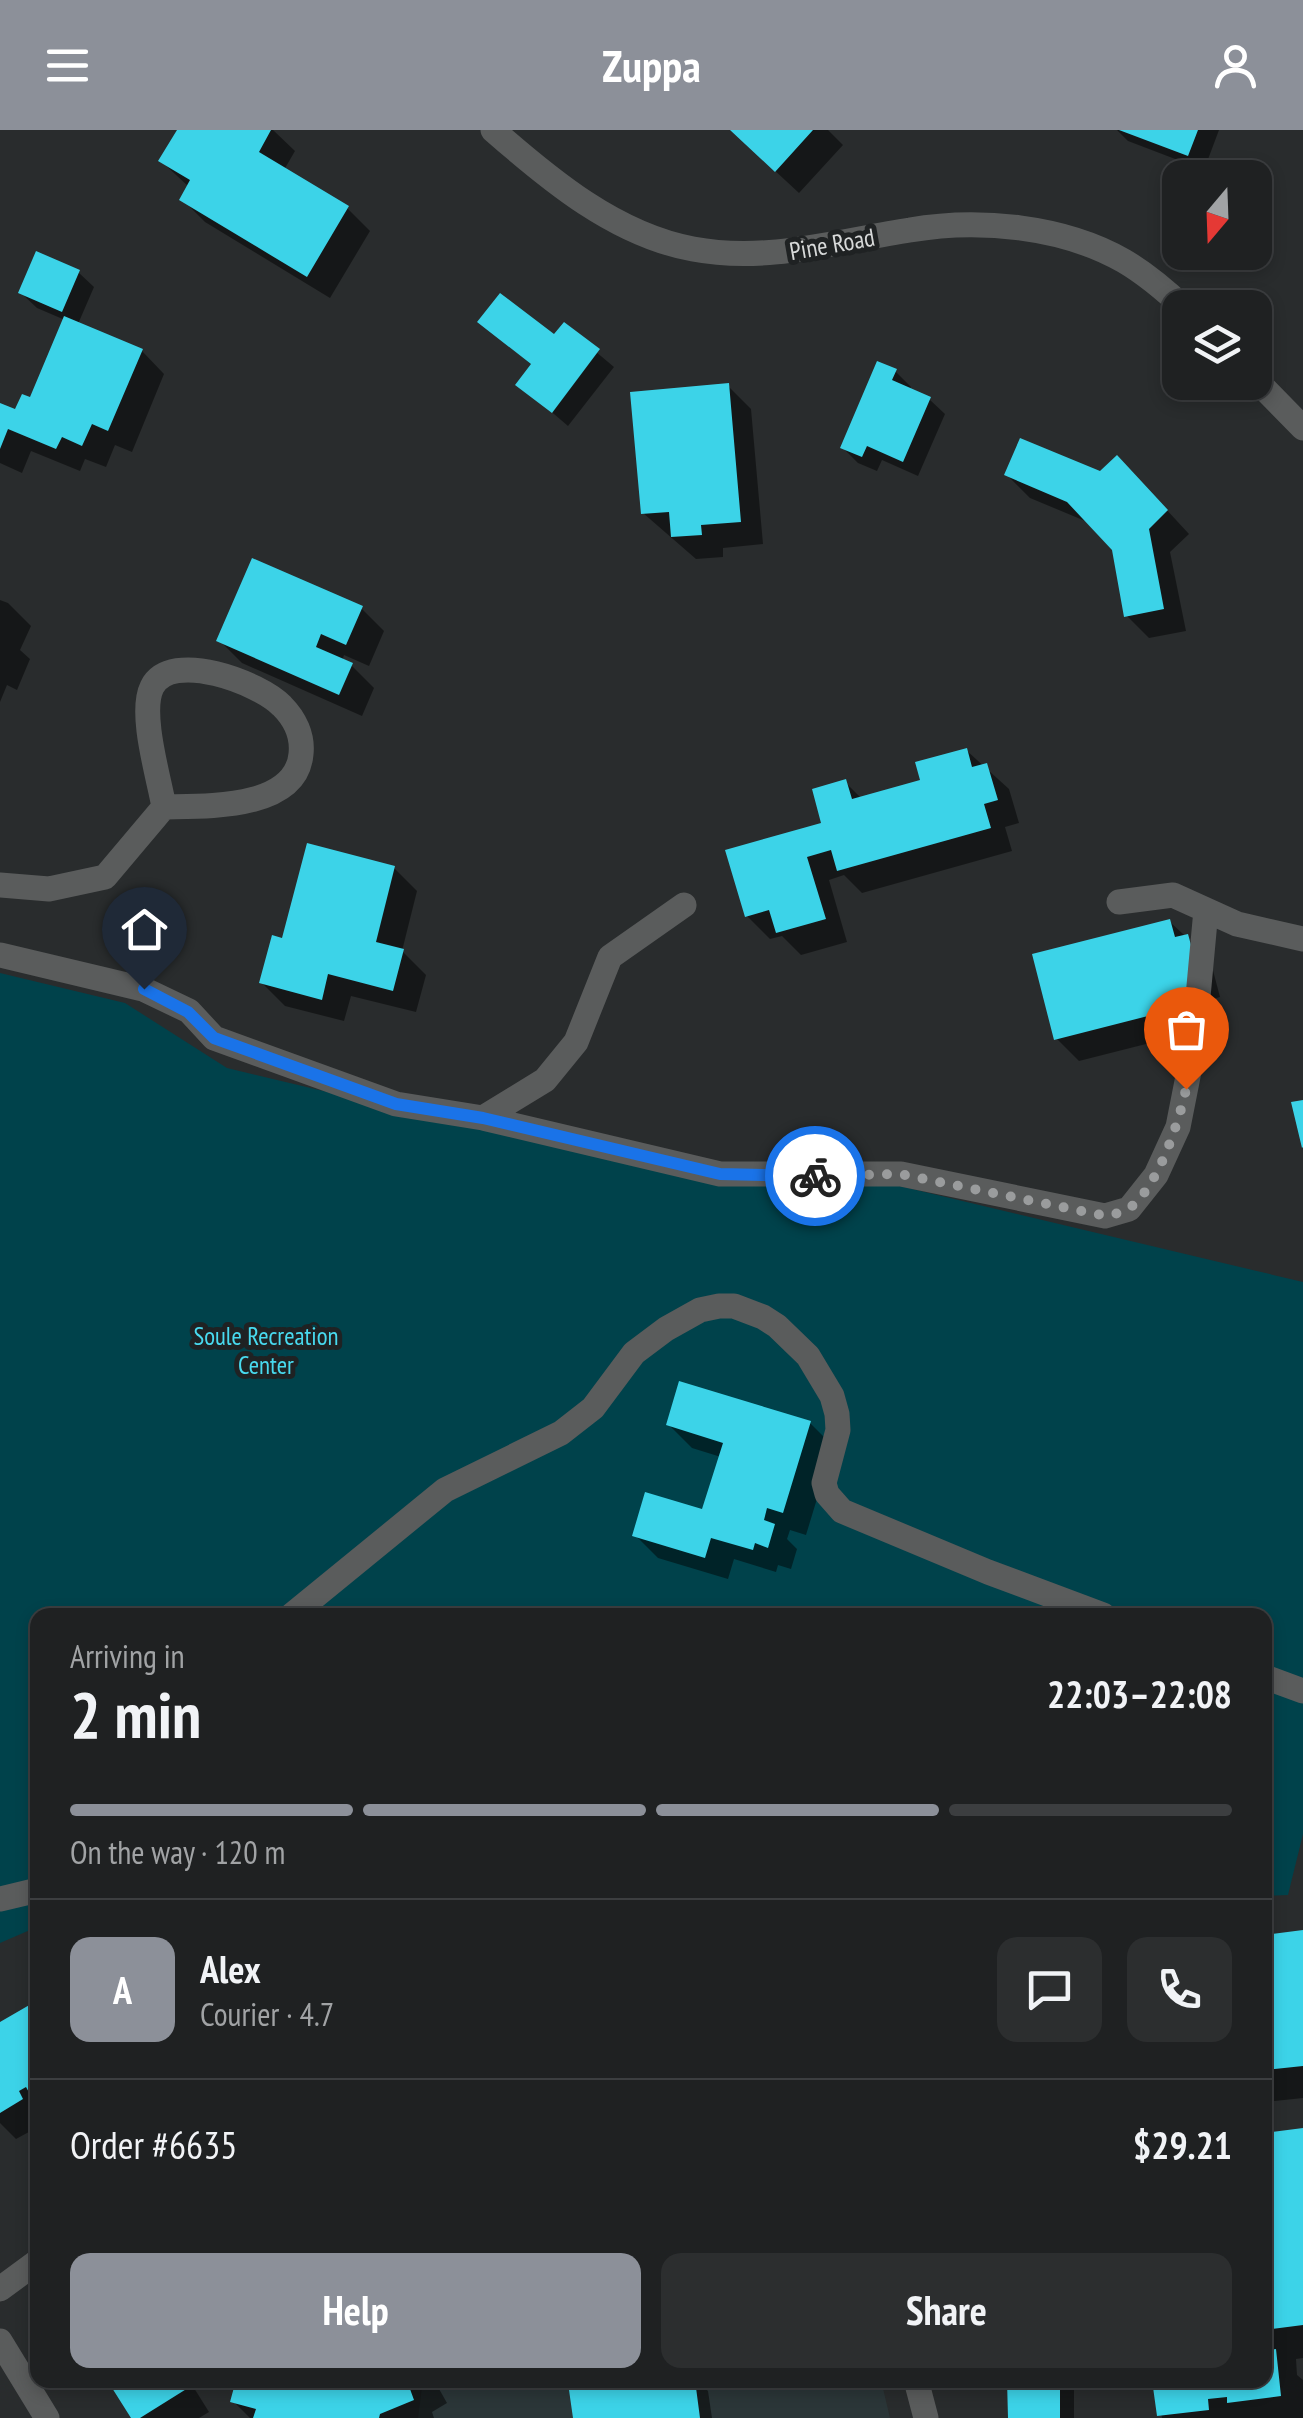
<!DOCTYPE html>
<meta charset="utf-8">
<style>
:root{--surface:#1f2122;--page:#2c2e2f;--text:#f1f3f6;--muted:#a1a3a5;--line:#3c3e40;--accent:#8c9099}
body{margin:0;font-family:"PT Sans Narrow",sans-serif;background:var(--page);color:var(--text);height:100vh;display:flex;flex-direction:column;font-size:38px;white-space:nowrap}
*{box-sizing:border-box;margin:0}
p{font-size:32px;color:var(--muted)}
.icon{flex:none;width:55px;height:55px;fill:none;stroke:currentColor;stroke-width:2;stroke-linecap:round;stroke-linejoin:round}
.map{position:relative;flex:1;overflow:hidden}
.drawer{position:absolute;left:30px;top:1478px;width:1242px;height:780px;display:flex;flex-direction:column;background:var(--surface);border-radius:20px;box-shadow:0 5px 15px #0003,0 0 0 2px var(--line)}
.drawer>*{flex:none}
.needle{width:65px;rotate:199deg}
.controls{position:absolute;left:1162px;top:30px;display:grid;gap:20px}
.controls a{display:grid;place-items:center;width:110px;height:110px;border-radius:20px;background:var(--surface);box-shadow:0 5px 15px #0003,0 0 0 2px var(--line);font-size:50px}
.pin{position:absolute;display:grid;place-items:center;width:85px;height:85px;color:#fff;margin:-102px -42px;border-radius:50% 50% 50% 0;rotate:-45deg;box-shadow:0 0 10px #0007}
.pin .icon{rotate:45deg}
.courier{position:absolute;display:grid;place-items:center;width:100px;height:100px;margin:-50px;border:8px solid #1a73e8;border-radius:50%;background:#fff;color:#222;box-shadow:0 2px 12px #0007}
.summary em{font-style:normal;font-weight:800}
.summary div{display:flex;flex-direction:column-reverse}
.summary{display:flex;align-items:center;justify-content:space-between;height:170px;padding:0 40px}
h1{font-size:65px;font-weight:800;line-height:75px}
.bar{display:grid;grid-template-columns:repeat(4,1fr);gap:15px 10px;align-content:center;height:120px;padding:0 40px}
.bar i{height:12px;border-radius:8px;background:var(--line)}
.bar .on{background:var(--accent)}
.bar p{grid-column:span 4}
.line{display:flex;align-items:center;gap:25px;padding:0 40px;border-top:2px solid var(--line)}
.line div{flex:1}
.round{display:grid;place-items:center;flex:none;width:105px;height:105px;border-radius:20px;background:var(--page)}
.primary-button{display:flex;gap:20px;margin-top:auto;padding:20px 40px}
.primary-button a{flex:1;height:115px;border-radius:20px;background:var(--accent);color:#fff;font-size:40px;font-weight:800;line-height:115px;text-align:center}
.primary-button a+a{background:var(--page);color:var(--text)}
header{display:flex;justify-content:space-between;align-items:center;height:130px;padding:0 40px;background:var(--accent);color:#fff;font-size:45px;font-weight:800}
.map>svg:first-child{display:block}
.built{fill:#2b3638}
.green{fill:#00424b}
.shadow{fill:#0007}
.building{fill:#3cd3e8}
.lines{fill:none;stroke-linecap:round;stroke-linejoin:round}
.minor{stroke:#5a5c5c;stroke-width:25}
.done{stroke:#9a9c9d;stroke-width:10;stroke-dasharray:0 18}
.route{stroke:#1a73e8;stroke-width:12}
.labels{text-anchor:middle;stroke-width:10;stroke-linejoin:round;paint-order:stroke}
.street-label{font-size:25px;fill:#d7d9d9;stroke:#1f2223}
.park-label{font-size:25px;fill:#48daef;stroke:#1f2223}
</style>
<header><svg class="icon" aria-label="menu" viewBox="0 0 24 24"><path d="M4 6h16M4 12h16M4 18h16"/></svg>Zuppa<svg class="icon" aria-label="person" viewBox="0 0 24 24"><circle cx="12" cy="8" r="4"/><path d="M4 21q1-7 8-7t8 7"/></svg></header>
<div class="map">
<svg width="1303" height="2288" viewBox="0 0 1303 2288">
<rect width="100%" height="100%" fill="#292c2d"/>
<path class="built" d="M423,2250H881L890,2288H418Z"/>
<path class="green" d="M0,843L125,873L227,938L713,1054L866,1048L1303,1152V1704L1288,1765L1265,1766V1485H38L37,1797L0,1813Z"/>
<path class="shadow" d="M180,0H273L295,21L284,40L347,78L370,101L330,168L205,92L182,69L189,57L161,31Z
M731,0H828L843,15L799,63Z
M1117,0H1219L1204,40L1128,11Z
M78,142L94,157L78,194L142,221L164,244L132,322L115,315L106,337L85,329L80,341L31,321L22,343L0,333V276L17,283L32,270L65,190L37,178L21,163Z
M481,192L554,208L564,195L614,237L568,296L519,254L533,236Z
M895,241L911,257L909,260L929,269L945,284L918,346L882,330L877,341L858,333L843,318Z
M728,256L751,279L763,414L723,418V427L696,429L643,383Z
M1100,344L1140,351L1189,404L1170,422L1186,501L1149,508L1126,485L1114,419L1090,393L1030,368L1007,345Z
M0,470L8,473L31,496L20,520L30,529L17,560L7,555L0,572Z
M361,478L384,501L369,536L344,525L342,531L351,535L374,558L362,586L242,533L219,510Z
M966,620L1009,659L1019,693L1005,697L1012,721L862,763L844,745L829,750L847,812L801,825L782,806L770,809L747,786L824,694L845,652L862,669L923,652Z
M394,738L417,761L402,821L426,845L416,882L351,866L344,891L285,876L262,853L284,811Z
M1170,792L1210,829L1220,867L1210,870L1217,896L1079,931L1056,908Z
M810,1293L833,1316L806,1405L790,1400L787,1409L797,1419L791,1439L778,1435L776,1442L734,1429L728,1449L658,1428L635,1405L704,1382L721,1327L692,1318L669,1295Z
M1303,1802V1968L1265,1972V1808Z
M38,1873V1997L16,2009L0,1993V1895Z
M1303,2001V2228L1296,2229L1297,2245L1303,2250V2288H1162L1155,2250H1265V2003Z
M110,2250H189L209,2282L199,2288H134Z
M238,2250H319L349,2258L351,2250H434L447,2273L432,2282L434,2288H250L233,2271Z
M594,2250H697L708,2261L712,2288H575L595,2259Z
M1010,2250H1074V2288H1011Z"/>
<path class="building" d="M177,0H271L259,22L349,76L307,147L179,70L190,50L158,31Z
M730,0H813L775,42Z
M1119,0H1198L1188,26Z
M36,121L80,140L62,182L18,163Z
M500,163L554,204L564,192L600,219L552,283L515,255L531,234L477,192Z
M64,186L143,219L108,301L92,294L82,316L62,307L56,319L8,299L0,319V273L15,279L22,264L30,267Z
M877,231L897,239L892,250L931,267L903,332L867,316L862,327L840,318Z
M729,253L741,392L701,395L702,405L671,407L669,382L641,384L630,262Z
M1020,308L1100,341L1117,325L1168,380L1149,399L1164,479L1124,487L1112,420L1067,372L1004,345Z
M252,428L363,476L346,515L321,504L316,517L353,533L339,565L216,511Z
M967,618L972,637L987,633L998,670L984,674L991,698L837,741L831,720L807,727L826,789L776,803L769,780L745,787L725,720L821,693L812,659L846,649L852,669L920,650L915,632Z
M307,713L395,736L376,812L404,819L393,861L328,844L322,870L259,853L272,805L282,808Z
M1170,789L1175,807L1188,804L1199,844L1195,874L1054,910L1032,824Z
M1303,970V1017L1302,1018L1291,972Z
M679,1251L811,1291L783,1383L767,1378L764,1390L775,1394L768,1418L755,1413L753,1420L711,1408L705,1428L632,1406L645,1362L702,1379L723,1313L666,1295Z
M1303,1800V1936L1265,1940V1805Z
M38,1870V1963L31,1966L26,1957L19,1961L23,1969L0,1983V1892Z
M1303,1998V2195L1265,2200V2003Z
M1265,2204L1269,2220L1276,2219L1281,2266L1227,2273V2267L1208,2269L1209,2280L1157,2286L1152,2250H1265Z
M107,2250H183L188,2258L140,2288H131Z
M236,2250H329L347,2255L349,2250H425L410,2259L414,2270L380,2284L379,2288H253L256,2279L230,2272Z
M591,2250H695L700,2288H573L569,2260L592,2257Z
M1007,2250H1060V2288H1008Z"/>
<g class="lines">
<path class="minor" d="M493,0C550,50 616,105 693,119C767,133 838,111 910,100C978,88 1063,96 1124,131C1146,144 1165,160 1184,178
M1255,249L1303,298
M0,755L49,759L105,747L164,677C205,676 296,680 301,624C303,606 295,589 282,576C260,553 171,519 152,557C139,583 159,648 164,677
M1119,772L1173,765L1237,794L1303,809
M0,825L143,859L189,881L214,908L396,974L483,988L720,1044H901L1105,1086L1129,1079L1156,1045L1178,997L1193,921L1206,780
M483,988L545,950L576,912L610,827L684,775
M292,1485L445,1360L561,1303L593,1278L634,1223L666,1199L700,1180L719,1176H734L763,1187L777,1196L808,1226L832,1266L837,1284L838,1300L824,1353L827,1364L842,1381L988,1442L1103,1485
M1265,1547L1303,1561
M0,1769L38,1760
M0,2159L38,2131
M0,2211L47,2288
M916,2250L926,2288"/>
</g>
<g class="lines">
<path class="done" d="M815,1046L900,1044L1106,1086C1112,1084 1123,1083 1128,1079C1157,1060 1179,992 1186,959"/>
<path class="route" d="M144,859L188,882L214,908L396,974L483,988L720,1044L815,1046"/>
</g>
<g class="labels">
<g class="street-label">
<text transform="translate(832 114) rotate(-10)" y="9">Pine Road</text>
</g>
<g class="park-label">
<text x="266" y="1215">Soule Recreation<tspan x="266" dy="29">Center</tspan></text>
</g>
</g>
</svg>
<div class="controls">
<a><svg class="needle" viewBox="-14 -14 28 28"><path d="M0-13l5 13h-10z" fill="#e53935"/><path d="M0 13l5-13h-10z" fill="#a1a3a5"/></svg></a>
<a><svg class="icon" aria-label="layers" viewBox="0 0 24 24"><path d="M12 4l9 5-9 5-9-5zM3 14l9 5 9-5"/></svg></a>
</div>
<div class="pin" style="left:1186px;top:959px;background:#ea580c"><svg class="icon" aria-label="bag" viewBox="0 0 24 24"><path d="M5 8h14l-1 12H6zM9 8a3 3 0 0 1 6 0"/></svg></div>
<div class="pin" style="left:144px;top:859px;background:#1f2937"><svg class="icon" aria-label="home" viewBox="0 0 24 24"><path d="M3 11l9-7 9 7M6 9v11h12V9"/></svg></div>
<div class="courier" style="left:815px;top:1046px"><svg class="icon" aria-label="bike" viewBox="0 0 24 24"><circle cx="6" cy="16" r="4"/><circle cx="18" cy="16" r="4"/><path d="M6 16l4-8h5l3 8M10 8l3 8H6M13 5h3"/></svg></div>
<section class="drawer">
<div class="summary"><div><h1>2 min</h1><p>Arriving in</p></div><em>22:03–22:08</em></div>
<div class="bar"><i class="on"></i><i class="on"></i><i class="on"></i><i></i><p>On the way · 120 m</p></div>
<div class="line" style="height:180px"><b class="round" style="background:var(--accent);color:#fff">A</b><div><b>Alex</b><p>Courier · 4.7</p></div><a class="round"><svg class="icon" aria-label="chat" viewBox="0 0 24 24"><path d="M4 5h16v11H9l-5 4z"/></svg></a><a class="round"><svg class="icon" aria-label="phone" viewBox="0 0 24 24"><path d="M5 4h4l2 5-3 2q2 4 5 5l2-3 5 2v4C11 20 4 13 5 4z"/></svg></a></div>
<div class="line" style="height:130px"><div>Order #6635</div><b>$29.21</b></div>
<div class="primary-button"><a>Help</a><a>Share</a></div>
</section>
</div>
